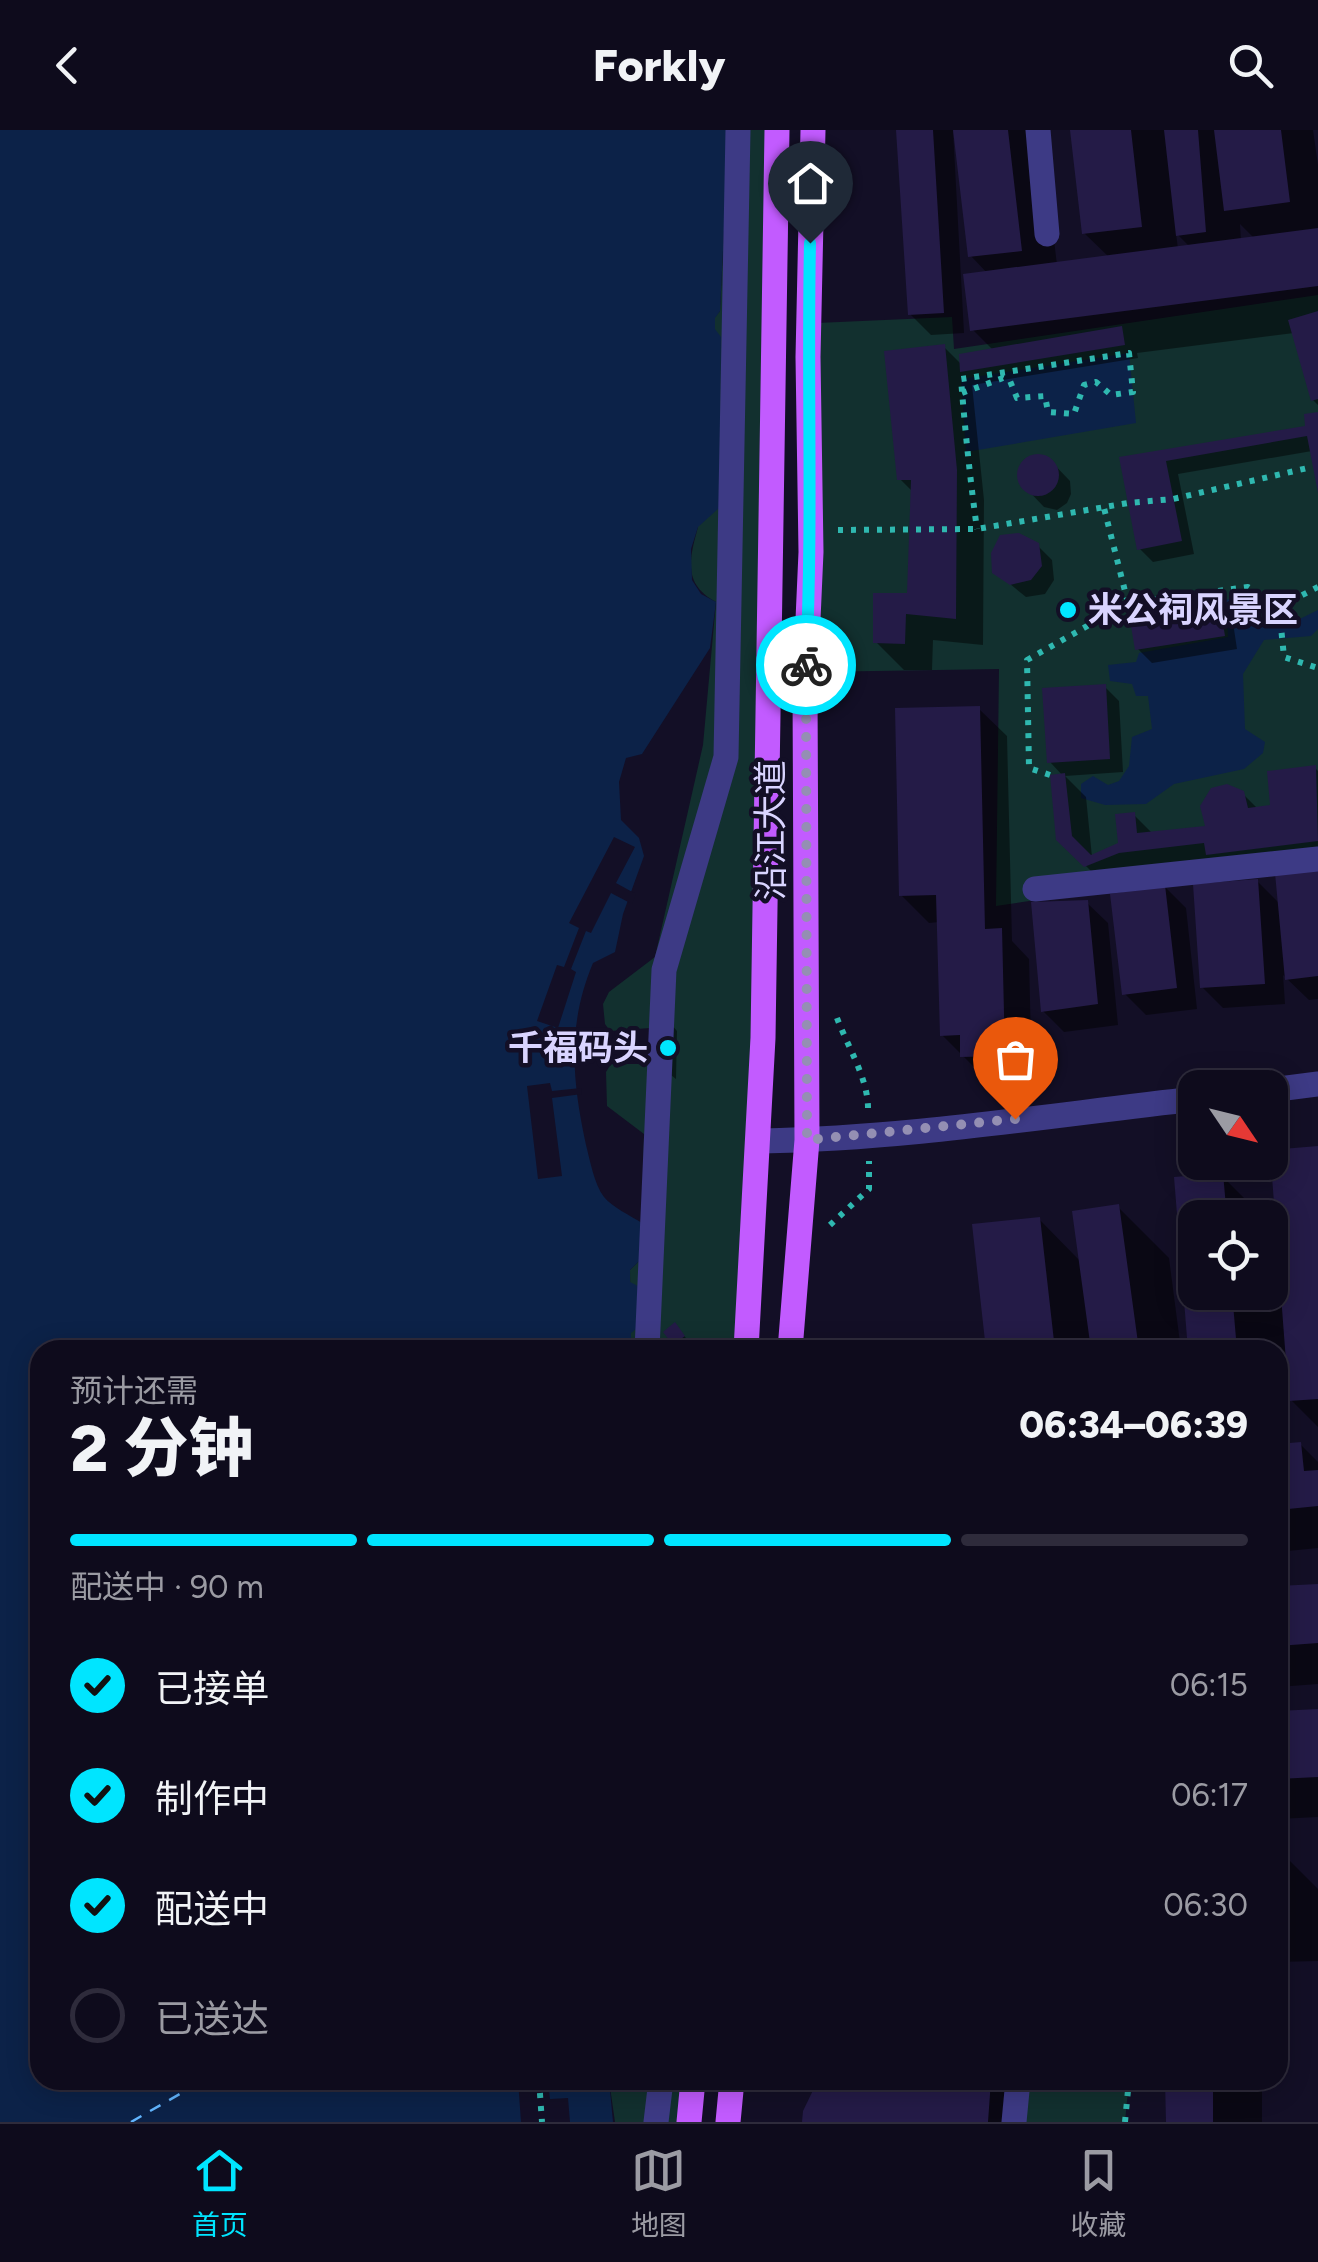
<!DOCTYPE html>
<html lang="zh">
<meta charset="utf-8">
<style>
:root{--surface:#0e0b1c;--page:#1c1929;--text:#f1f3f6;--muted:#9b9ba3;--line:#2e2b3b;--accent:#00e5ff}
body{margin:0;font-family:Figtree,"Noto Sans SC",sans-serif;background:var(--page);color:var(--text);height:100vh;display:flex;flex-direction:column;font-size:38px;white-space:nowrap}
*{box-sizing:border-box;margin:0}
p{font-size:32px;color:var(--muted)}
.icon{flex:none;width:55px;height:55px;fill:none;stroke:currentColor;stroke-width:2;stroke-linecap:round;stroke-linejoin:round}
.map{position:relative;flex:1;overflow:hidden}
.details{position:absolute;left:30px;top:1210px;width:1258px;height:750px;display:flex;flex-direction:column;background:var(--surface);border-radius:30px;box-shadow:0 5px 25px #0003,0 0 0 2px var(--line)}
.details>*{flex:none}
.needle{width:65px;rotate:125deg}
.fabs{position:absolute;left:1178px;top:940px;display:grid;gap:20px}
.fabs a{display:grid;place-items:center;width:110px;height:110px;border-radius:20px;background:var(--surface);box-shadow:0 5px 25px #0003,0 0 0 2px var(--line);font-size:50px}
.pin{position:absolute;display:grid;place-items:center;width:85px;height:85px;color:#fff;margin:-102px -42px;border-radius:50% 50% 50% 0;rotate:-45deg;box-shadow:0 0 10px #0007}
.pin .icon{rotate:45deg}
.courier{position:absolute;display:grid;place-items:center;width:100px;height:100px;margin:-50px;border:8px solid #00e5ff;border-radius:50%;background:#fff;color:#222;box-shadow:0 2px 12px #0007}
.head em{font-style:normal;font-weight:800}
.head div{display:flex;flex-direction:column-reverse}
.head{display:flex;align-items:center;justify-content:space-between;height:170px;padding:0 40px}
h1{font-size:65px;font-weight:800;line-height:75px}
.bar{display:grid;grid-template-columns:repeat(4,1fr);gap:15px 10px;align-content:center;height:120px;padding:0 40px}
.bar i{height:12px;border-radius:8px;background:var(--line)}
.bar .selected{background:var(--accent)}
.bar p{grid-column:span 4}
ol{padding:0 40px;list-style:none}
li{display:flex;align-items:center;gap:30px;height:110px}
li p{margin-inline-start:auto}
li .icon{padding:10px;border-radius:50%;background:var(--accent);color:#111;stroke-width:4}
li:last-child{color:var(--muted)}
li i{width:55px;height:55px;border:5px solid var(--line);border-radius:50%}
header{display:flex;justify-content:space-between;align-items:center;height:130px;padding:0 40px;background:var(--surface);font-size:45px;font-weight:800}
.menu{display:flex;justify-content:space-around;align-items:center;height:140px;border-top:2px solid var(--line);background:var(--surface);font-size:28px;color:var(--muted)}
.menu a{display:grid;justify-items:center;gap:5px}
.menu .selected{color:var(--accent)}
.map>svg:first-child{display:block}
.green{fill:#12302f}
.water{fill:#0c2248}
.pier{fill:#130f26}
.shadow{fill:#0007;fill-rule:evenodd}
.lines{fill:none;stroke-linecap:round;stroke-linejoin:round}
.ferry{stroke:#62b6ff;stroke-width:2.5;stroke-dasharray:12 10;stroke-linecap:butt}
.building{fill:#241b47}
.path{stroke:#2fb8b0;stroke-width:6;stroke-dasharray:5 8;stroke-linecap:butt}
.minor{stroke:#3d3a85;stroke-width:25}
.major{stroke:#c25bff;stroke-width:25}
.done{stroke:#948fb3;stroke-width:10;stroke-dasharray:0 18}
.route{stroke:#00e5ff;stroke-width:12}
.poi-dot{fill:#00e5ff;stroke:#130f26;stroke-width:4}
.labels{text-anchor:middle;stroke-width:9;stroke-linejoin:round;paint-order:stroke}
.poi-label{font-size:35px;font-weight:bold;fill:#d9d4ff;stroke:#130f26;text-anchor:start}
.street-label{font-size:35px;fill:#d9d4ff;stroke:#130f26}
</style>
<header><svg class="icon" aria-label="back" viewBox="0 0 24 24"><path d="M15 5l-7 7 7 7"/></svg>Forkly<svg class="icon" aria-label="search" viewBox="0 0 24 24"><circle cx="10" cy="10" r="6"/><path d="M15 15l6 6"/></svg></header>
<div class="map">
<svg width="1318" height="1992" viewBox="0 0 1318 1992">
<rect width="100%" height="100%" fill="#130f26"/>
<path class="green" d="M729,0H777L746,1220H638L631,1216L630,1140L641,1129L644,1004L607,976L606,942L611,934H649L650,898L610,901L605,894L603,874L609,862L655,827L703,615L716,472C683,454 689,430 698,397L715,187L720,181Z
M1318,165V727L996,776L999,539L813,542L817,193L952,187L954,219Z
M609,1950H693L689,1992H615Z
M1018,1950H1129L1125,1992H1014Z"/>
<path class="water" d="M0,0H729L720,181L715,188V199L721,207L719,378L698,397L691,419L692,450L701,464L716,472L710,518L642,624L626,628L619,652L621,690L639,708L644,726L623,784L615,822L593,833C567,895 572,950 586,1015C590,1030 594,1054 604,1067C612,1077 631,1086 642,1093L641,1129L630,1140V1152L642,1158L640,1196L631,1203V1216L638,1220H40V1950H609L613,1992H0Z
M1129,223L1136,293L966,322L961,249Z
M1246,464V486C1273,506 1291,493 1318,480V499L1311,506L1264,510L1243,544L1245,599L1265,612L1263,623L1244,639L1174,654L1146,674L1105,675L1081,668V654L1093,646L1108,655L1119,651L1129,636L1132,607L1152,599L1148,566H1136L1132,554L1110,551L1108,535L1136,532L1139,523L1228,507L1226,470Z"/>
<path class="pier" d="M614,707L635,717L616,753L636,764L632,774L611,763L591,803L586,801L571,839L576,842L558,898L537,891L557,835L564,837L579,798L569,793Z
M550,953L552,961L581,958L582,964L552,968L562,1046L538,1049L527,956Z
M518,1950H548L550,1969L568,1968L570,1992H521Z"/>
<path class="shadow" d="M899,0H953L964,203L931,205L910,184Z
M956,0H1041L1057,135L1110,128L1084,103L1073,0H1313L1318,35V275L1313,270L1294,203L1137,223L1138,228L972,255L984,370L983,515L933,510L932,540H904L876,512L909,466L913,362L900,349L944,217L962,235L993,220L973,200L988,144L971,126ZM1240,94L1255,109L1241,111ZM1176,103L1190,117L1178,119Z
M1318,285V360L1312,321L1178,344L1194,424L1153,432L1139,418L1122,329L1305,298Z
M1035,327H1047L1070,351L1071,364L1067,373L1057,380L1044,377L1020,352L1022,335Z
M1037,415L1052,430L1054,450L1045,464L1026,467L994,441Z
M1218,472L1232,486L1237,519L1152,533L1138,519Z
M1105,557L1119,571L1123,642L1065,646L1086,667L1092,727L1120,715L1134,685L1153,704L1208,698L1242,663L1258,679L1273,677L1315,638L1318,641V734L1107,757L1059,709L1063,646L1050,632Z
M979,579L1007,606L1012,811L1029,829L1032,953L991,954L942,905L939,792L929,793L901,765Z
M1318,742V869L1309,870L1283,845L1285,874L1223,878L1202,857L1258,752L1280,774Z
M1165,757L1186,778L1197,879L1146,885L1125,864Z
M1086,772L1108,793L1118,895L1064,902L1043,881Z
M671,894L677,901L676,949L667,942Z
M1318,1019V1297L1286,1265L1290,1315L1300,1314L1318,1332V1418L1278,1422V1220H1190L1177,1050L1222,1046L1264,1088H1195V1162H1270V1094L1277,1101Z
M1118,1077L1169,1128L1181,1220H988L1039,1089L1081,1132Z
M681,1202L690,1213L681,1219L675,1213Z
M1318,1457V1554L1278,1557V1459Z
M1318,1582V1687L1278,1689V1584Z
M1278,1719L1318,1759V1831L1278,1832Z
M822,1950H1020L1021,1992H805Z
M1168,1950H1262V1992H1168Z"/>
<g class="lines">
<path class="ferry" d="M131,1992L204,1950"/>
</g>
<path class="building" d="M896,0H933L944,183L908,185Z
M953,0H1008L1022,121L968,127Z
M1070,0H1131L1142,97L1082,104Z
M1164,0H1198L1206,102L1176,106Z
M1214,0H1281L1290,72L1224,81Z
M1318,98V156L970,201L963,144Z
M1318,181V269L1311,271L1288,190Z
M1122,196L1125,215L960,242L959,224Z
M945,214L957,340L956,489L906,484L905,514L873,513V463H907L911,350H897L884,221Z
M1318,282V363L1307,306L1166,331L1182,411L1137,420L1119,327L1305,296L1304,284Z
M1017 345a21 21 0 1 1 42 0a21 21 0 1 1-42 0Z
M1019,403L1039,413L1042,436L1031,450L1010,455L992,443L991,423L1000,405Z
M1219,469L1225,506L1135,520L1129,484Z
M1106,554L1110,629L1047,633L1042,558Z
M980,576L985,799L1002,798L1005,926L960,927V905L940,906L936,765L899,766L895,578Z
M1316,635L1318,711L1206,725L1204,713L1119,723L1084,737L1056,710L1050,645L1065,643L1072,706L1091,725L1118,713L1115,684L1135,682L1137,703L1205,696L1200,676L1211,658L1227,654L1244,661L1248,678L1270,675L1267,641Z
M1318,739V846L1285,850L1275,743Z
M1258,749L1265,854L1200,858L1193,754Z
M1165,755L1177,858L1122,865L1110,764Z
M1088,770L1098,874L1041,882L1031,772Z
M1318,1016V1269L1289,1271L1270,1020Z
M1223,1043L1227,1088H1195V1162H1232L1237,1220H1188L1174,1047Z
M1119,1074L1139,1220H1091L1072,1081Z
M1040,1087L1055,1220H986L972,1094Z
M675,1192L685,1206L673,1215L663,1202Z
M1301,1312L1304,1341L1318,1340V1376L1278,1380V1314Z
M1318,1454V1513L1278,1516V1456Z
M1318,1579V1647L1278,1649V1581Z
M818,1950H991L988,1992H802L803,1981Z
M1165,1950H1213V1992H1166Z"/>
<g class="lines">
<path class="path" d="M962,263L1003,248L1010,251L1017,268L1045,266L1048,282L1074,284L1084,255L1096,252L1111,265L1133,262L1129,223L961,249C965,299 970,349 977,399
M838,400L977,399L1128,373L1173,369L1312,337
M1128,473L1248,457L1279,477
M1279,477L1284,527L1318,538
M1279,477L1318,457
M1050,645L1029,638L1027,530L1128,473L1104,378
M837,888C848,917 868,949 868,978
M830,1095L869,1059V1031
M539,1950L542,1992
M1125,1992L1129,1950"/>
<path class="minor" d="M1038,0L1047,104
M1035,759L1318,729
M1270,960L1318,954
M759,1011C904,1009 1051,985 1195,969
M647,1220L664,840L726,627L738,0
M656,1992L661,1950
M1014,1992L1018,1950"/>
<path class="major" d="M746,1220L763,908L777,0
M790,1220L807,1010L805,557L811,422L808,227L813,0
M689,1992L693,1950
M728,1992L732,1950"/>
</g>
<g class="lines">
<path class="done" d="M806,535L807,1010L1015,989"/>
<path class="route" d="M806,535C813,394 807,254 810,113"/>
</g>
<g class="poi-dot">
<circle cx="1068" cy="480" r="10"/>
<circle cx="668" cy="918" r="10"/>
</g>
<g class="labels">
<g class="poi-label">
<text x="1088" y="492">米公祠风景区</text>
<text x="648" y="930" text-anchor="end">千福码头</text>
</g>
<g class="street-label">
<text transform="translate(771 700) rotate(-90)" y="12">沿江大道</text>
</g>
</g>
</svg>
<div class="fabs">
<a><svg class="needle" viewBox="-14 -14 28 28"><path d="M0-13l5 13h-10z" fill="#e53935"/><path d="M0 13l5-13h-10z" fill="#9b9ba3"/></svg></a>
<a><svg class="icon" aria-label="locate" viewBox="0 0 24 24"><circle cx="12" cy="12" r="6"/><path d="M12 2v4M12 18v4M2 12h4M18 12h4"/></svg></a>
</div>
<div class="pin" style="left:1015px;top:989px;background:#ea580c"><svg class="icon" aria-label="bag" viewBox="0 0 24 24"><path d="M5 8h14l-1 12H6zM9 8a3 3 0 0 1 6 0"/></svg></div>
<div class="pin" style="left:810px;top:113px;background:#1f2937"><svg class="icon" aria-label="home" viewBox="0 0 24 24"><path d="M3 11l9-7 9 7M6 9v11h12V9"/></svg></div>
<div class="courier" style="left:806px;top:535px"><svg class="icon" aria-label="bike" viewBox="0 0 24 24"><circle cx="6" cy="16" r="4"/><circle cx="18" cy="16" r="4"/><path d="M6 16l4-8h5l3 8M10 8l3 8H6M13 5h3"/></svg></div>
<section class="details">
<div class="head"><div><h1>2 分钟</h1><p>预计还需</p></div><em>06:34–06:39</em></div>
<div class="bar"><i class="selected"></i><i class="selected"></i><i class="selected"></i><i></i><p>配送中 · 90 m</p></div>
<ol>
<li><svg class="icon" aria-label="check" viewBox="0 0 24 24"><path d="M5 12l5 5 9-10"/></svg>已接单<p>06:15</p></li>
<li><svg class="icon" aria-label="check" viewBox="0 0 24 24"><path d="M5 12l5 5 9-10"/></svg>制作中<p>06:17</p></li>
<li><svg class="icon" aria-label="check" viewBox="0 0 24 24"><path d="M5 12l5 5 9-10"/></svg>配送中<p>06:30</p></li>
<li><i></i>已送达</li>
</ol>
</section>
</div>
<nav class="menu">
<a class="selected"><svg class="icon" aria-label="home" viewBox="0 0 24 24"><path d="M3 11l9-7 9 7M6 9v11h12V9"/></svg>首页</a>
<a><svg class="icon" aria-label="map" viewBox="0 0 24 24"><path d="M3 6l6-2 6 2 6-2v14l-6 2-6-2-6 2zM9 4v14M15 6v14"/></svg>地图</a>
<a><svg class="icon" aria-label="saved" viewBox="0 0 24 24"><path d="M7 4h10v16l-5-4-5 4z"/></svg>收藏</a>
</nav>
